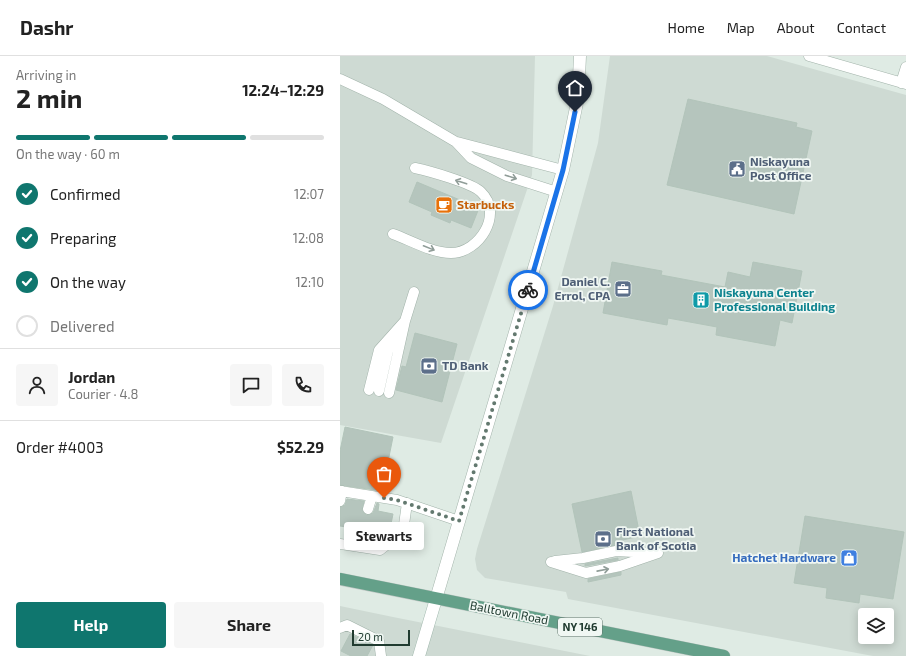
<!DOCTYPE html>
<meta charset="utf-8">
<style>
:root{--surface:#fff;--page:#f6f6f6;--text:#222;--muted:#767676;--line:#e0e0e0;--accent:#0f766e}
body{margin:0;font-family:"Exo 2",sans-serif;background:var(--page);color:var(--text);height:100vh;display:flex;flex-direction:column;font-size:15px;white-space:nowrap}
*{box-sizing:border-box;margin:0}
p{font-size:13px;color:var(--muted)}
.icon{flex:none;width:22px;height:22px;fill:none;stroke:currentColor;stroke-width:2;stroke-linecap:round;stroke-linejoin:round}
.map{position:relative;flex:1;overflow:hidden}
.panel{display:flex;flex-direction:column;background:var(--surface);width:340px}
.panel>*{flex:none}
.fabs{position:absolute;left:518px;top:552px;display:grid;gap:8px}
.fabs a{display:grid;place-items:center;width:36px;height:36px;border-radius:4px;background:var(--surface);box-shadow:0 2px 10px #0003;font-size:20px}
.scale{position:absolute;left:12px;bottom:10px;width:58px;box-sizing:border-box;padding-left:4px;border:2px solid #203b30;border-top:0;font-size:11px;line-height:14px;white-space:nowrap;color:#203b30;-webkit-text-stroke:3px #f0f7f3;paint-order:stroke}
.pin{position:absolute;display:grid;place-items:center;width:34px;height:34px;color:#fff;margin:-41px -17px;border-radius:50% 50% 50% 0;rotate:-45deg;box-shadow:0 0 4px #0007}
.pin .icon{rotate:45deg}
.courier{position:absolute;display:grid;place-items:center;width:40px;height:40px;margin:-20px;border:3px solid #1a73e8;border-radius:50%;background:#fff;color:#222;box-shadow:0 1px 5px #0007}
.bubble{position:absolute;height:28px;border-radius:4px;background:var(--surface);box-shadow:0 2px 10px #0003;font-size:13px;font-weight:700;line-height:28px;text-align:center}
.summary em{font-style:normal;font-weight:700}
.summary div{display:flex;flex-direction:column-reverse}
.summary{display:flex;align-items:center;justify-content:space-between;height:68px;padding:0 16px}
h1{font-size:26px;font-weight:700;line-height:30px}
.bar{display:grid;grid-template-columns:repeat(4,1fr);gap:6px 4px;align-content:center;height:48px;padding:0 16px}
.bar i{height:5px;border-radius:3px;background:var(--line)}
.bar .on{background:var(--accent)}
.bar p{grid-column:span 4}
.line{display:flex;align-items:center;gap:10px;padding:0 16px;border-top:1px solid var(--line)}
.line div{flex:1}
.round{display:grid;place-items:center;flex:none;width:42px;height:42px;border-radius:4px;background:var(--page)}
ol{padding:0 16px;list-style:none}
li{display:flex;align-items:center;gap:12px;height:44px}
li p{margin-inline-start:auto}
li .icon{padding:4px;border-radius:50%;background:var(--accent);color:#fff;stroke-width:4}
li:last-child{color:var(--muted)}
li i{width:22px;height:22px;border:2px solid var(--line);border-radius:50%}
.primary-button{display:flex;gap:8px;margin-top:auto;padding:8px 16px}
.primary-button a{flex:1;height:46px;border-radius:4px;background:var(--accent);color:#fff;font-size:16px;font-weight:700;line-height:46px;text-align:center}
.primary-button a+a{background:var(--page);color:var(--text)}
header{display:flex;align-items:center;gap:24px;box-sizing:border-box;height:56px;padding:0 20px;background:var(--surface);border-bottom:1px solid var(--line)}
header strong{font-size:19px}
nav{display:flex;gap:22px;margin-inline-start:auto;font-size:14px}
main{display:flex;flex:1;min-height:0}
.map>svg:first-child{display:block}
.built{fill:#cedad3;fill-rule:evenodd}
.building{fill:#b5c5bd;stroke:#b2c4ba}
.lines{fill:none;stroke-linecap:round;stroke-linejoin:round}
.service-casing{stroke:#a2b3aa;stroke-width:11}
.tertiary-casing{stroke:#a2b3aa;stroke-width:13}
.secondary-casing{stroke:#9eb6ab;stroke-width:13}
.primary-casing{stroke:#c1c8c5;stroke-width:13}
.service{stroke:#fff;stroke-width:10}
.tertiary{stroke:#fff;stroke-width:12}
.secondary{stroke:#fff;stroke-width:12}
.primary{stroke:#64a089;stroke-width:12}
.oneway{stroke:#909d98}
.done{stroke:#63796f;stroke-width:4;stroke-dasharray:0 7.2}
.route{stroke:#1a73e8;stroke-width:5}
.labels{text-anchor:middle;stroke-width:3.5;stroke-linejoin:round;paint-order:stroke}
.shield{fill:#f0f7f3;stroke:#5e736a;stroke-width:1}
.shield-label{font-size:11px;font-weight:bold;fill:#203b30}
.service-label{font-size:12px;font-weight:bold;fill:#4e5e75;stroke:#f0f7f3;text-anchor:start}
.food-label{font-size:12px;font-weight:bold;fill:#c56008;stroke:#f0f7f3;text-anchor:start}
.culture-label{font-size:12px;font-weight:bold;fill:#0d838f;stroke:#f0f7f3;text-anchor:start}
.shop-label{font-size:12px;font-weight:bold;fill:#366cbe;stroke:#f0f7f3;text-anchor:end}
.street-label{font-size:12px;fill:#203b30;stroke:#f0f7f3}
</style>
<header>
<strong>Dashr</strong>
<nav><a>Home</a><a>Map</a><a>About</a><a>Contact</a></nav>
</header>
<main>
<section class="panel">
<div class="summary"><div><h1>2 min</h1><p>Arriving in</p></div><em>12:24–12:29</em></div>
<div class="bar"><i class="on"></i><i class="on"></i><i class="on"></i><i></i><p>On the way · 60 m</p></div>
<ol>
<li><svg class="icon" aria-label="check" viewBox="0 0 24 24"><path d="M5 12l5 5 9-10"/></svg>Confirmed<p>12:07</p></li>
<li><svg class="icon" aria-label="check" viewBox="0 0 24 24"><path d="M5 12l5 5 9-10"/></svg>Preparing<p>12:08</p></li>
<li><svg class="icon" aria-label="check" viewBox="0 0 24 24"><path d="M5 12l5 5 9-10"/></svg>On the way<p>12:10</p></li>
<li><i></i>Delivered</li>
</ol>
<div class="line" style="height:72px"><a class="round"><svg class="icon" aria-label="person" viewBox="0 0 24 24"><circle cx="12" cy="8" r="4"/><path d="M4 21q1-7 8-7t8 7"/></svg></a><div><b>Jordan</b><p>Courier · 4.8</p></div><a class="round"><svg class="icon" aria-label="chat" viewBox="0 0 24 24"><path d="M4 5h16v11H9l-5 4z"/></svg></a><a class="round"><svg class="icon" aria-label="phone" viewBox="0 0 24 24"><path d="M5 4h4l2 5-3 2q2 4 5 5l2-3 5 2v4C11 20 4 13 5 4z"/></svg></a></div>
<div class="line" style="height:52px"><div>Order #4003</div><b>$52.29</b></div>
<div class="primary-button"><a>Help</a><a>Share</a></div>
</section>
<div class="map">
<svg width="566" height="600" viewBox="0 0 566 600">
<rect width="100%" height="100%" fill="#dfebe4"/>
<path class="built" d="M0,0H195L192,119L101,387L0,369Z
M270,0H427L566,39V600H533L228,543L226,536L145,522L137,514L135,503L137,493L213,250L249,120L258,87ZM525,559H547V581H525Z
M0,550L53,561L250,600H0Z"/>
<path class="building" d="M348,43L457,67L456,71L472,75L454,158L327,129Z
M77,126L139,152L131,172L111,164L110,167L91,159L92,156L69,146Z
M272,206L322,215L321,219L385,231L388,216L410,221L413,206L462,215L452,267L440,264L435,290L376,279L377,271L328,262L327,269L263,257Z
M75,277L117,288L102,346L56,334L62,310L66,311Z
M5,371L53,381L42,435L0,429V395Z
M291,435L300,480L274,486L275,489L242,496L232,448Z
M7,443L24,445L22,454L26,459L33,457L37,447L39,448L38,455L53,458L49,478L30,475L28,469L25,468L19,470L18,473L0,470V451L5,449Z
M465,460L564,476L553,543L520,538L519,547L486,542L487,532L454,527Z
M278,502V504L245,510V508Z
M281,516V519L248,526V523Z
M10,578L33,589L27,600H11L1,595Z"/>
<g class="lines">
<g class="service-casing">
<path id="service" d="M469,0L566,28
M0,23L43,43L116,86L131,102L167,120L217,136
M561,27L566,11
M117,86L223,114
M53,178C70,184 92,197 111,197C139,197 164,158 141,136C132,127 89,115 75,112
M29,334L39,294L64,266
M39,335L48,295L55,282
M49,337L65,265L74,236
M0,435L57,444L119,465
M0,445L2,435
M28,453L32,440
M0,488L40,494L63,476L67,447
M21,491L24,474
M215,505L243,502L276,495L312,497
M211,506L246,517L280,510L318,497
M0,572L7,569L39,585L41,600"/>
</g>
<g class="tertiary-casing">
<path id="tertiary" d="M96,543L223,114L238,42L240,0"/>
</g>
<g class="secondary-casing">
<path id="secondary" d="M79,600L96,543"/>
</g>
<g class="primary-casing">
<path id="primary" d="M0,523L384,600"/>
</g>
<use href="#service" class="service"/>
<use href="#tertiary" class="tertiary"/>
<use href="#secondary" class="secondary"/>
<use href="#primary" class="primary"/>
</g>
<defs><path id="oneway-shaft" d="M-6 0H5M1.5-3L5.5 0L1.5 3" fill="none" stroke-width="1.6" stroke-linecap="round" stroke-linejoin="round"/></defs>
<g class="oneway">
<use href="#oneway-shaft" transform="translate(171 121) rotate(18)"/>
<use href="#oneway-shaft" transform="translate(121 126) rotate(-162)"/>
<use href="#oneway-shaft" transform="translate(89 192) rotate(22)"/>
<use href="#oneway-shaft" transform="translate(263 514) rotate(-11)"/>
</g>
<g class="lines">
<path class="done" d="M44,442L57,444L119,465L188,234"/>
<path class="route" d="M188,234L223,114L235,56"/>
</g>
<defs>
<g id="civic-square" transform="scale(0.9)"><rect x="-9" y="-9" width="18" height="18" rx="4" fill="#5c6f8a" stroke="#f0f7f3"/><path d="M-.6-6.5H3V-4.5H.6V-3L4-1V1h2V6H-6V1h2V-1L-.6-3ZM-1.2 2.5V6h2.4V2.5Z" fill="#fff"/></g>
<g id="cafe-square" transform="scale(0.9)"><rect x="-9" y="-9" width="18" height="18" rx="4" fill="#e8710a" stroke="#f0f7f3"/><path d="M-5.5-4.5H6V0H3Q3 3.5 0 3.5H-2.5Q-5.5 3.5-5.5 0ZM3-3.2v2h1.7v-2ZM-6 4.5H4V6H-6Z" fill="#fff"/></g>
<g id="office-square" transform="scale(0.9)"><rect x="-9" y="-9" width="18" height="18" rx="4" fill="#5c6f8a" stroke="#f0f7f3"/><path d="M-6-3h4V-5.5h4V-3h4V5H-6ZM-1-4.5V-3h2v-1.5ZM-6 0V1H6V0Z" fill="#fff"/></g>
<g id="building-square" transform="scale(0.9)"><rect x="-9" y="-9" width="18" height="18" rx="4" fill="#0f9aa8" stroke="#f0f7f3"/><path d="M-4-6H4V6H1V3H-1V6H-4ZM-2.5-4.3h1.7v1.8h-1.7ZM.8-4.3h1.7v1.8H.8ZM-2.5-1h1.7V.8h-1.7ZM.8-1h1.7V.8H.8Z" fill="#fff"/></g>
<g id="bank-square" transform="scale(0.9)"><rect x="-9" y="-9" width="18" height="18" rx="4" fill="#5c6f8a" stroke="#f0f7f3"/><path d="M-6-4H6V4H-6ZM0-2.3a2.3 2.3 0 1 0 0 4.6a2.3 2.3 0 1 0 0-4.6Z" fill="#fff"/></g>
<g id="shop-square" transform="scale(0.9)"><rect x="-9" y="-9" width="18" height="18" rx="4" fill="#3f7fe0" stroke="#f0f7f3"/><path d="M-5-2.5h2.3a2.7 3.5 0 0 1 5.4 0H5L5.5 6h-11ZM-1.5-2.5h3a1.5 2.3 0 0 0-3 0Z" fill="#fff"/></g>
</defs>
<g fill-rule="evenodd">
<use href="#civic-square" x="397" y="113"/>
<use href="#cafe-square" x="104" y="149"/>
<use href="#office-square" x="283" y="233"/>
<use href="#building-square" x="361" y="244"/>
<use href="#bank-square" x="89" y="310"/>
<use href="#bank-square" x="263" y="483"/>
<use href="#shop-square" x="509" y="502"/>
</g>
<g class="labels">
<rect class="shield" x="218" y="562" width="44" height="18" rx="3"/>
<g class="shield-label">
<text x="240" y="575">NY 146</text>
</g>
<g class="service-label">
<text x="410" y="110">Niskayuna<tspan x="410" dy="14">Post Office</tspan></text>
<text x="270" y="230" text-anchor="end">Daniel C.<tspan x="270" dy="14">Errol, CPA</tspan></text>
<text x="102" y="314">TD Bank</text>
<text x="276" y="480">First National<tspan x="276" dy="14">Bank of Scotia</tspan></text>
</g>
<g class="food-label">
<text x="117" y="153">Starbucks</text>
</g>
<g class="culture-label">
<text x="374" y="241">Niskayuna Center<tspan x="374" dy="14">Professional Building</tspan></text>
</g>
<g class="shop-label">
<text x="496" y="506">Hatchet Hardware</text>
</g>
<g class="street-label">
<text transform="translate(169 557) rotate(11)" y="4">Balltown Road</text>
</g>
</g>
</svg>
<div class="fabs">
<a><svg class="icon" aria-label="layers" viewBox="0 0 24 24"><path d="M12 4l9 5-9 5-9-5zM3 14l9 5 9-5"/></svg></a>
</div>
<div class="scale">20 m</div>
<div class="pin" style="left:44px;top:442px;background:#ea580c"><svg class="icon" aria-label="bag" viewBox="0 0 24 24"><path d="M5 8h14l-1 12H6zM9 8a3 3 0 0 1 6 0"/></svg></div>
<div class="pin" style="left:235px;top:56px;background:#1f2937"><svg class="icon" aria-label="home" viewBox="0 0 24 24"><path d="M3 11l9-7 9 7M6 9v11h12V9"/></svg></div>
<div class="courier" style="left:188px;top:234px"><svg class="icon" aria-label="bike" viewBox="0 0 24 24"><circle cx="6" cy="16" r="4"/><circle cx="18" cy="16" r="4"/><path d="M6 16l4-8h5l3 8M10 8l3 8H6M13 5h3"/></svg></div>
<div class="bubble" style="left:4px;top:466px;width:80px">Stewarts</div>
</div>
</main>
